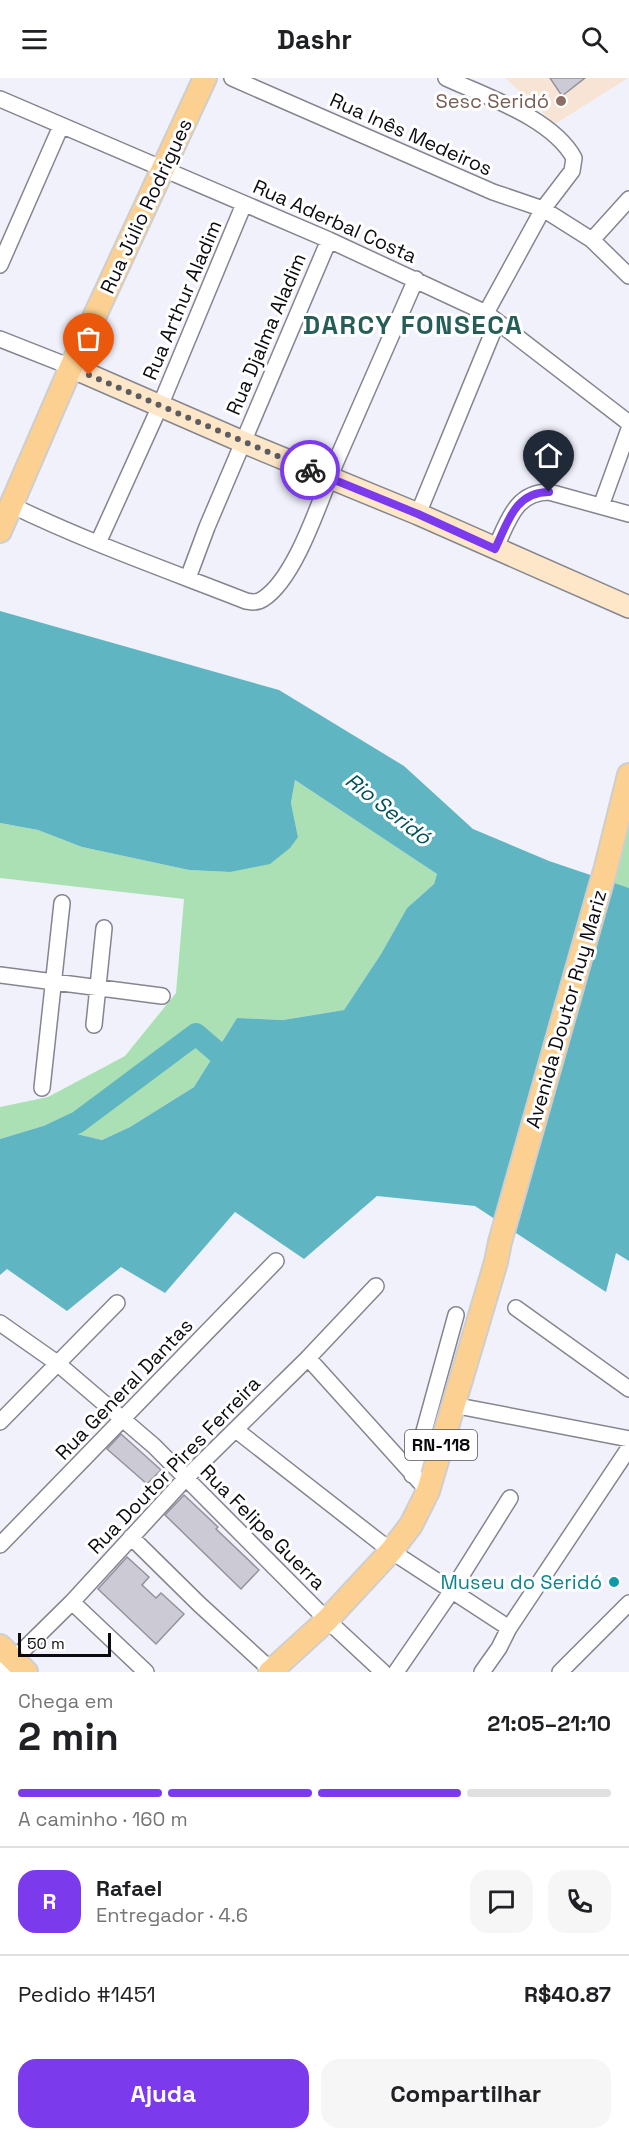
<!DOCTYPE html>
<html lang="pt">
<meta charset="utf-8">
<style>
:root{--surface:#fff;--page:#f6f6f6;--text:#202124;--muted:#757577;--line:#e0e0e0;--accent:#7c3aed}
body{margin:0;font-family:"Space Grotesk",sans-serif;background:var(--page);color:var(--text);height:100vh;display:flex;flex-direction:column;font-size:22px;white-space:nowrap}
*{box-sizing:border-box;margin:0}
p{font-size:20px;color:var(--muted)}
.icon{flex:none;width:33px;height:33px;fill:none;stroke:currentColor;stroke-width:2;stroke-linecap:round;stroke-linejoin:round}
.map{position:relative;height:1594px;overflow:hidden}
.details{display:flex;flex-direction:column;background:var(--surface);flex:1}
.details>*{flex:none}
.scale{position:absolute;left:18px;bottom:15px;width:93px;box-sizing:border-box;padding-left:6px;border:3px solid #0b0b0f;border-top:0;font-size:16px;line-height:21px;white-space:nowrap;color:#0b0b0f;-webkit-text-stroke:4px #fff;paint-order:stroke}
.pin{position:absolute;display:grid;place-items:center;width:51px;height:51px;color:#fff;margin:-62px -26px;border-radius:50% 50% 50% 0;rotate:-45deg;box-shadow:0 0 6px #0007}
.pin .icon{rotate:45deg}
.courier{position:absolute;display:grid;place-items:center;width:60px;height:60px;margin:-30px;border:4px solid #7c3aed;border-radius:50%;background:#fff;color:#222;box-shadow:0 2px 8px #0007}
.overview em{font-style:normal;font-weight:800}
.overview div{display:flex;flex-direction:column-reverse}
.overview{display:flex;align-items:center;justify-content:space-between;height:102px;padding:0 18px}
h1{font-size:39px;font-weight:800;line-height:45px}
.bar{display:grid;grid-template-columns:repeat(4,1fr);gap:9px 6px;align-content:center;height:72px;padding:0 18px}
.bar i{height:8px;border-radius:4px;background:var(--line)}
.bar .on{background:var(--accent)}
.bar p{grid-column:span 4}
.line{display:flex;align-items:center;gap:15px;padding:0 18px;border-top:2px solid var(--line)}
.line div{flex:1}
.round{display:grid;place-items:center;flex:none;width:63px;height:63px;border-radius:18px;background:var(--page)}
.primary-button{display:flex;gap:12px;margin-top:auto;padding:12px 18px}
.primary-button a{flex:1;height:69px;border-radius:18px;background:var(--accent);color:#fff;font-size:24px;font-weight:800;line-height:69px;text-align:center}
.primary-button a+a{background:var(--page);color:var(--text)}
header{display:flex;justify-content:space-between;align-items:center;height:78px;padding:0 18px;background:var(--surface);font-size:27px;font-weight:800}
.map>svg:first-child{display:block}
.education{fill:#f7e4d4}
.green{fill:#aae0b3}
.water{fill:#60b5c3}
.lines{fill:none;stroke-linecap:round;stroke-linejoin:round}
.river{stroke:#60b5c3;stroke-width:22}
.building{fill:#cccad5;stroke:#94929c;stroke-width:1.5}
.street-casing{stroke:#85858f;stroke-width:18}
.secondary-casing{stroke:#85858f;stroke-width:24}
.primary-casing{stroke:#cececf;stroke-width:26}
.street{stroke:#fff;stroke-width:15}
.secondary{stroke:#fee7c8;stroke-width:21}
.primary{stroke:#fcd090;stroke-width:22}
.done{stroke:#5c5c62;stroke-width:6;stroke-dasharray:0 10.8}
.route{stroke:#7c3aed;stroke-width:8}
.education-dot{fill:#8d6e63;stroke:#fff;stroke-width:2}
.culture-dot{fill:#0f9aa8;stroke:#fff;stroke-width:2}
.labels{text-anchor:middle;stroke-width:6;stroke-linejoin:round;paint-order:stroke}
.shield{fill:#fff;stroke:#545457;stroke-width:1.5}
.shield-label{font-size:18px;font-weight:bold;fill:#0b0b0f}
.education-label{font-size:20px;fill:#785e54;stroke:#fff;text-anchor:end}
.street-label{font-size:20px;fill:#0b0b0f;stroke:#fff}
.culture-label{font-size:20px;fill:#0d838f;stroke:#fff;text-anchor:end}
.water-label{font-size:21px;font-style:italic;fill:#00515b;stroke:#fff}
.district-label{font-size:26px;font-weight:bold;letter-spacing:1.5px;fill:#265e57;stroke:#fff}
</style>
<header><svg class="icon" aria-label="menu" viewBox="0 0 24 24"><path d="M4 6h16M4 12h16M4 18h16"/></svg>Dashr<svg class="icon" aria-label="search" viewBox="0 0 24 24"><circle cx="10" cy="10" r="6"/><path d="M15 15l6 6"/></svg></header>
<div class="map">
<svg width="629" height="1594" viewBox="0 0 629 1594">
<rect width="100%" height="100%" fill="#f1f1fc"/>
<path class="education" d="M505,0H628L555,46Z"/>
<path class="green" d="M295,702L437,796L434,806L407,830L381,876L344,932L283,942L237,940L194,1009L130,1049L102,1062L43,1048L0,1061V1029L48,1019L125,978L176,915L184,821L0,800V745L38,752L82,769L189,792L230,794L298,759L291,725Z
M629,732V810L608,804Z"/>
<path class="water" d="M0,533L279,612L404,688L473,751L549,783L629,810V1183L616,1175L606,1214L475,1128L377,1118L304,1181L235,1134L165,1215L121,1189L67,1233L7,1191L0,1197V1061L43,1048L102,1062L130,1049L194,1009L237,940L283,942L344,932L381,876L407,830L434,806L437,796L295,702L291,725L298,759L290,770L270,786L230,794L189,792L82,769L38,752L0,745Z"/>
<g class="lines">
<path class="river" d="M0,1081L78,1044L196,956L232,987L240,983"/>
</g>
<path class="building" d="M550,0H585L562,18Z
M121,1356L161,1392L147,1406L107,1371Z
M184,1417L218,1449L216,1451L259,1492L241,1511L165,1437Z
M127,1479L149,1499L142,1507L156,1520L161,1515L184,1536L156,1566L98,1511Z"/>
<g class="lines">
<g class="street-casing">
<path id="street" d="M232,0L493,114L543,131L592,162L629,198
M446,0C487,19 552,40 574,80L572,93L543,131L486,235
M0,21L329,162L486,235L629,345
M592,162L629,121
M0,187L61,48
M0,261L71,289
M11,427C87,464 167,492 246,523C252,524 257,525 263,521C296,500 320,422 335,386C362,324 389,263 416,201
M601,428L629,351
M418,436L497,244
M98,465L160,328L244,126
M495,471C508,444 515,414 549,414L629,436
M188,500L207,449L329,162
M0,897L162,918
M94,947L104,850
M42,1010L62,825
M516,1230L629,1311
M0,1245L57,1285L154,1368L327,1542L383,1594
M308,1280L428,1413
M453,1327L629,1361
M0,1344L117,1225
M236,1352L391,1473L509,1550
M412,1397L456,1237
M131,1459L199,1526L271,1592
M0,1467L276,1183
M72,1524L146,1594
M1,1594L72,1524L185,1401L308,1280L376,1208
M396,1594L451,1514L510,1420
M482,1594L499,1570L509,1550L629,1370
M560,1594L629,1525"/>
</g>
<g class="secondary-casing">
<path id="secondary" d="M71,289L243,364L418,436L629,529"/>
</g>
<g class="primary-casing">
<path id="primary" d="M0,453L71,289L205,0
M0,1568L26,1594
M270,1594L327,1542L391,1473L411,1447L428,1413L496,1184L500,1164L606,789L629,697"/>
</g>
<use href="#street" class="street"/>
<use href="#secondary" class="secondary"/>
<use href="#primary" class="primary"/>
</g>
<g class="lines">
<path class="done" d="M89,297L310,392"/>
<path class="route" d="M310,392L418,436L495,471C508,444 515,414 549,414"/>
</g>
<circle class="education-dot" cx="561" cy="23" r="6"/>
<circle class="culture-dot" cx="614" cy="1504" r="6"/>
<g class="labels">
<rect class="shield" x="405" y="1352" width="72" height="30" rx="4.5"/>
<g class="shield-label">
<text x="441" y="1373">RN-118</text>
</g>
<g class="education-label">
<text x="549" y="30">Sesc Seridó</text>
</g>
<g class="street-label">
<text transform="translate(411 56) rotate(24)" y="7">Rua Inês Medeiros</text>
<text transform="translate(146 128) rotate(-65)" y="7">Rua Júlio Rodrigues</text>
<text transform="translate(335 143) rotate(24)" y="7">Rua Aderbal Costa</text>
<text transform="translate(182 222) rotate(-67)" y="7">Rua Arthur Aladim</text>
<text transform="translate(266 256) rotate(-67)" y="7">Rua Djalma Aladim</text>
<text transform="translate(566 931) rotate(-74)" y="7">Avenida Doutor Ruy Mariz</text>
<text transform="translate(124 1311) rotate(-46)" y="7">Rua General Dantas</text>
<text transform="translate(174 1387) rotate(-46)" y="7">Rua Doutor Pires Ferreira</text>
<text transform="translate(263 1449) rotate(45)" y="7">Rua Felipe Guerra</text>
</g>
<g class="culture-label">
<text x="602" y="1511">Museu do Seridó</text>
</g>
<g class="water-label">
<text transform="translate(388 731) rotate(38)" y="7">Rio Seridó</text>
</g>
<g class="district-label">
<text x="413" y="256">DARCY FONSECA</text>
</g>
</g>
</svg>
<div class="scale">50 m</div>
<div class="pin" style="left:89px;top:297px;background:#ea580c"><svg class="icon" aria-label="bag" viewBox="0 0 24 24"><path d="M5 8h14l-1 12H6zM9 8a3 3 0 0 1 6 0"/></svg></div>
<div class="pin" style="left:549px;top:414px;background:#1f2937"><svg class="icon" aria-label="home" viewBox="0 0 24 24"><path d="M3 11l9-7 9 7M6 9v11h12V9"/></svg></div>
<div class="courier" style="left:310px;top:392px"><svg class="icon" aria-label="bike" viewBox="0 0 24 24"><circle cx="6" cy="16" r="4"/><circle cx="18" cy="16" r="4"/><path d="M6 16l4-8h5l3 8M10 8l3 8H6M13 5h3"/></svg></div>
</div>
<section class="details">
<div class="overview"><div><h1>2 min</h1><p>Chega em</p></div><em>21:05–21:10</em></div>
<div class="bar"><i class="on"></i><i class="on"></i><i class="on"></i><i></i><p>A caminho · 160 m</p></div>
<div class="line" style="height:108px"><b class="round" style="background:var(--accent);color:#fff">R</b><div><b>Rafael</b><p>Entregador · 4.6</p></div><a class="round"><svg class="icon" aria-label="chat" viewBox="0 0 24 24"><path d="M4 5h16v11H9l-5 4z"/></svg></a><a class="round"><svg class="icon" aria-label="phone" viewBox="0 0 24 24"><path d="M5 4h4l2 5-3 2q2 4 5 5l2-3 5 2v4C11 20 4 13 5 4z"/></svg></a></div>
<div class="line" style="height:78px"><div>Pedido #1451</div><b>R$40.87</b></div>
<div class="primary-button"><a>Ajuda</a><a>Compartilhar</a></div>
</section>
